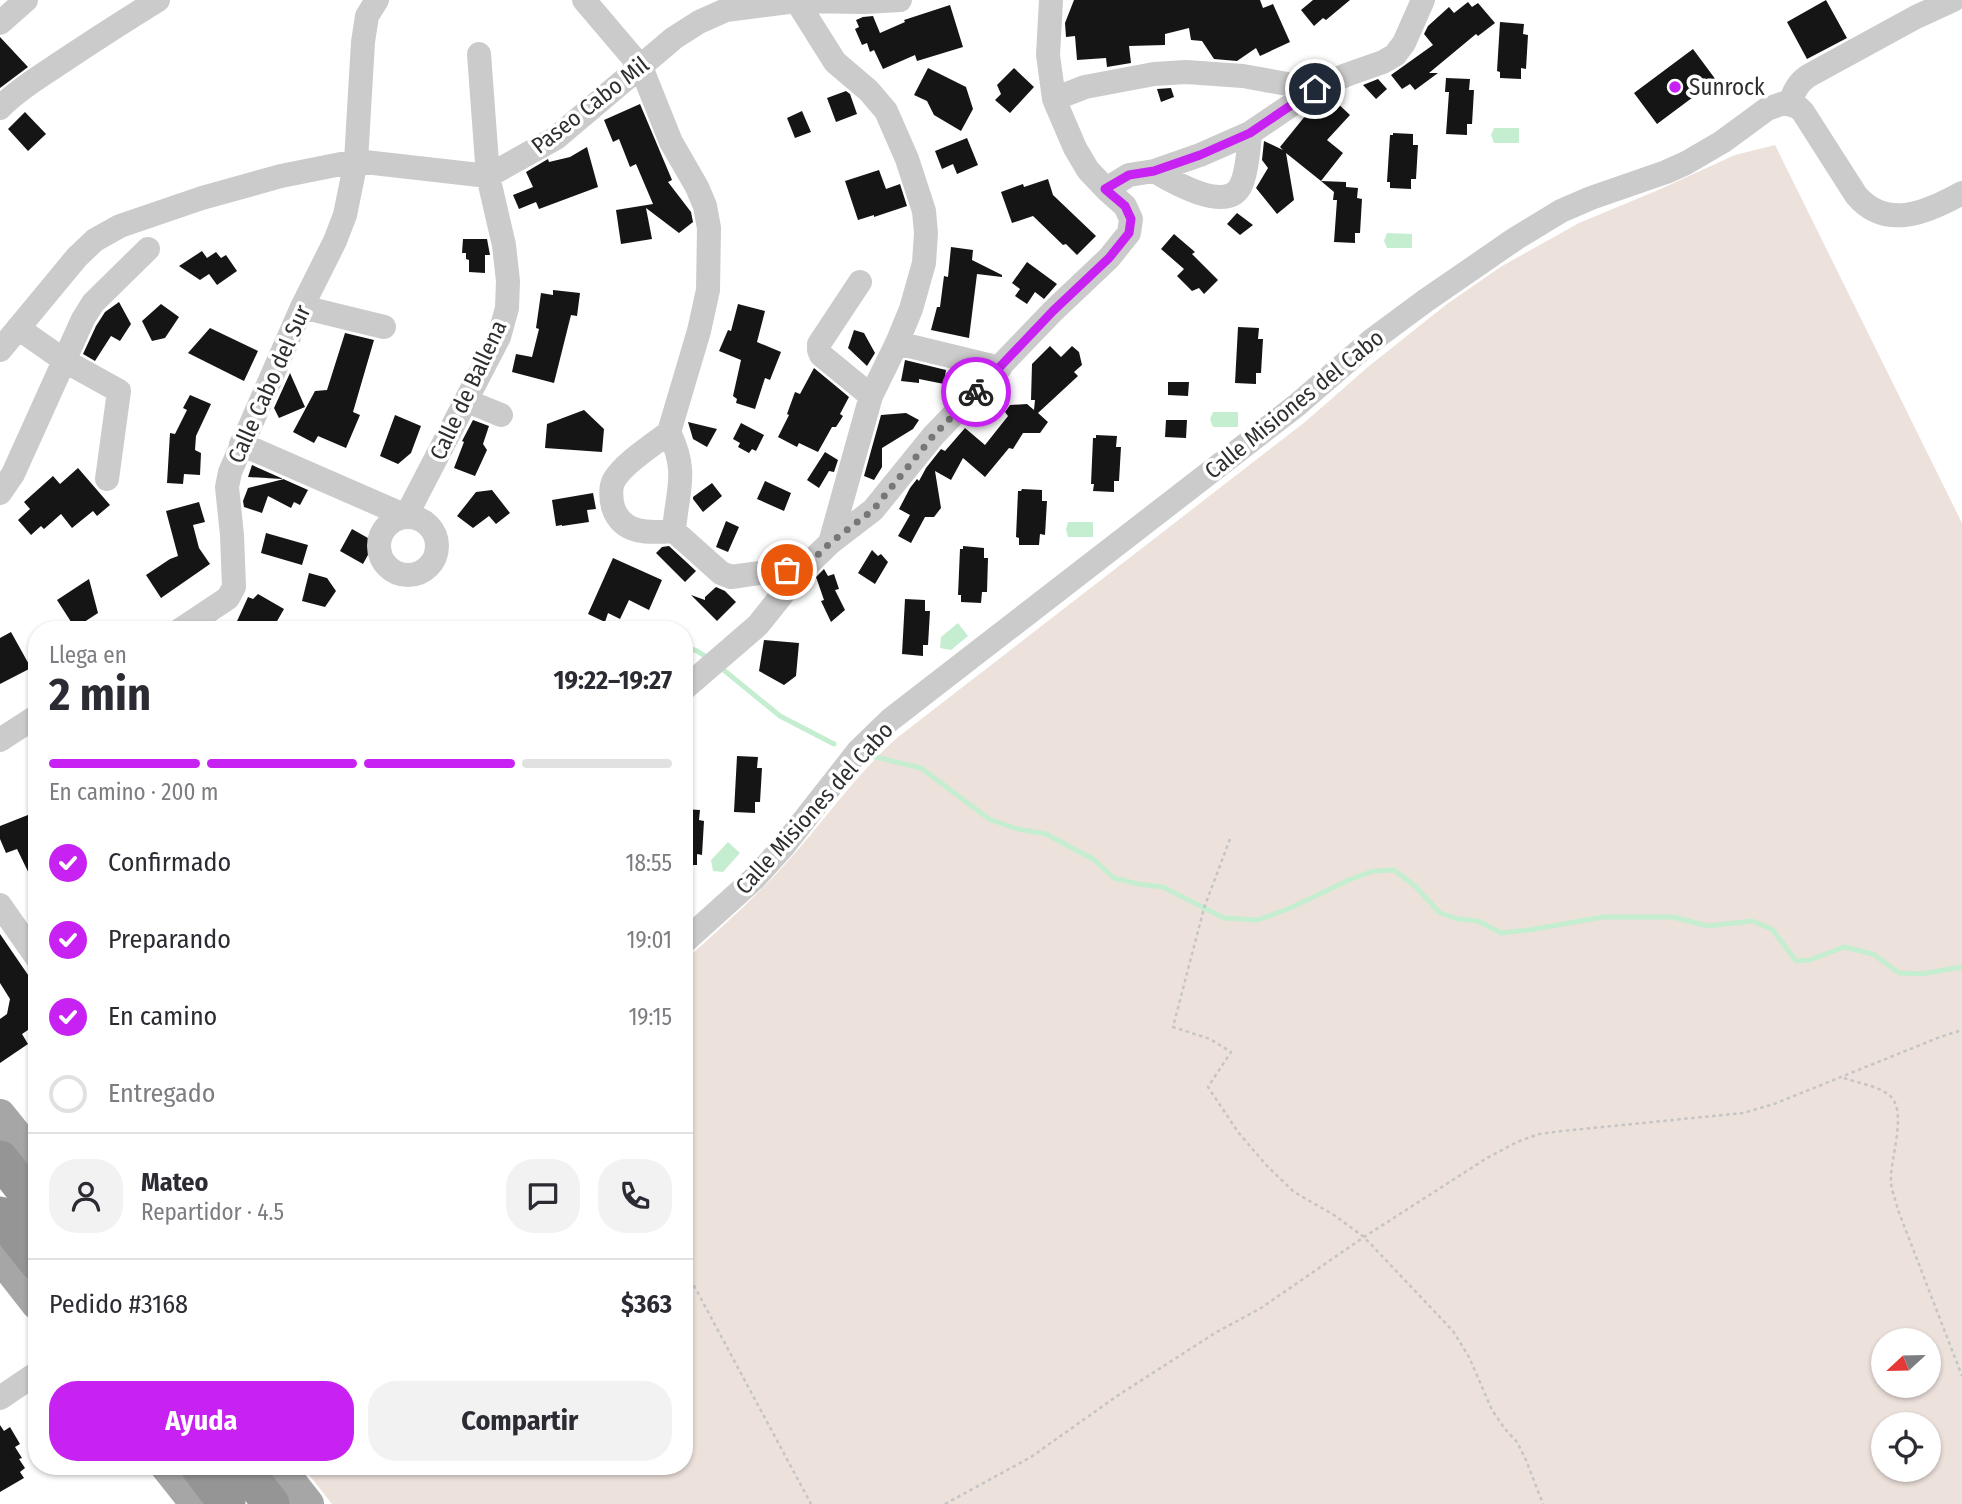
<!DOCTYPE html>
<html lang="es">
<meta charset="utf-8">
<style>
:root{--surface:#fff;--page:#f2f2f3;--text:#2b2b33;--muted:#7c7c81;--line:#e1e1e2;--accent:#c822f3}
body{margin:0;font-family:"Fira Sans Condensed",sans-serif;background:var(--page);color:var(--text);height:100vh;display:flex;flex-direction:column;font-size:26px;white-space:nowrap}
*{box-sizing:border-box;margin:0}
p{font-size:23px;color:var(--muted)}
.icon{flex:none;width:38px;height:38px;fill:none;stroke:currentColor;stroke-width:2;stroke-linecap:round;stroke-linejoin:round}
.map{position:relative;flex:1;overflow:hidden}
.details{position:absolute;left:28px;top:621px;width:665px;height:854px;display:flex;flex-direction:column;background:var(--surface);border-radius:28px;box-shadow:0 2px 5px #0004}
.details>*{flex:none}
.needle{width:46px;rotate:248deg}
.controls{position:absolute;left:1871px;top:1328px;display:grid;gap:14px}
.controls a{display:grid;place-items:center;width:70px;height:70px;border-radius:50%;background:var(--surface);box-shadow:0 2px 5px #0004;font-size:35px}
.pin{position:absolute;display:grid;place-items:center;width:60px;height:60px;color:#fff;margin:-30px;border:4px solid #fff;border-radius:50%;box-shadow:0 2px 7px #0007}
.courier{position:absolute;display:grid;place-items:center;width:70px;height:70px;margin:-35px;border:5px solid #c822f3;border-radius:50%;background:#fff;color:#222;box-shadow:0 2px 9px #0007}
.head em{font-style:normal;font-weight:700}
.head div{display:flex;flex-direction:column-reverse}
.head{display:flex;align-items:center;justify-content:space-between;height:119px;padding:0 21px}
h1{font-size:46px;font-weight:700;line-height:52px}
.bar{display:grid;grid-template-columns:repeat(4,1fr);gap:10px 7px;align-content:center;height:84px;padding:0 21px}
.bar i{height:9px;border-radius:5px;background:var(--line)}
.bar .current{background:var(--accent)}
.bar p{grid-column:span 4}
.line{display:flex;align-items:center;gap:18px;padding:0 21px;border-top:2px solid var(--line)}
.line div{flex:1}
.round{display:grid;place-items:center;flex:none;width:74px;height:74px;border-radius:28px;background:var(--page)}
ol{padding:0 21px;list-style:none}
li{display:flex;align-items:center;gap:21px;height:77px}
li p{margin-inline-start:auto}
li .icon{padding:7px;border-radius:50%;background:var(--accent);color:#fff;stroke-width:4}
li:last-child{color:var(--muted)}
li i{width:38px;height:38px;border:4px solid var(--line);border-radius:50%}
.cta{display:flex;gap:14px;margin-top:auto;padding:14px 21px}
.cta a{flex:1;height:80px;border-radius:28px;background:var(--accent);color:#fff;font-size:28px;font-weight:700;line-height:80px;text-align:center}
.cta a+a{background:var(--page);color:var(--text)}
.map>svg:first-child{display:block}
.green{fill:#ede1db;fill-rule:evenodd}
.water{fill:#c5eed0}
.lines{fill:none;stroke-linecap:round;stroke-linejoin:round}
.stream{stroke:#c5eed0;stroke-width:5}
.building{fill:#151515}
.path{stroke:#c5c5c5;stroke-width:2.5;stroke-dasharray:3.5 3.5;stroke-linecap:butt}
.minor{stroke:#cbcbcb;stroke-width:24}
.major{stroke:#a6a6a6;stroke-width:32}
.highway{stroke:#959595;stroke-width:37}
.done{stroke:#777;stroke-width:7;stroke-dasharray:0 12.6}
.route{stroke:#c822f3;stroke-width:9}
.poi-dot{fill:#c822f3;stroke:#fff;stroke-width:2.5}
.labels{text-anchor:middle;stroke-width:7;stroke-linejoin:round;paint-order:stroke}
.poi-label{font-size:23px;fill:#2e2e2e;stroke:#fff;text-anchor:start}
.street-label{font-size:23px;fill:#2e2e2e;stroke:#fff}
</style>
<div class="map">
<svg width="1962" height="1504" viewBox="0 0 1962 1504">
<rect width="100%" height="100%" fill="#fff"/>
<path class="green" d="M1775,145L1962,523V1504H332L303,1467L684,1466V961C720,929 756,897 788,861C825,820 856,774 898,737L1305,422L1369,366L1447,304L1502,266L1579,223L1656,191L1735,155ZM1883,1340H1928V1386H1883ZM1883,1424H1928V1470H1883Z"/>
<path class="water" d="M1494,128H1519V143H1494L1491,135Z
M1387,233L1412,234V248H1387L1384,241Z
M1213,412H1238V427H1213L1210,419Z
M1068,522H1093V537H1068L1066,529Z
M958,623L968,636L951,650L940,648L941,637Z
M728,842L740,853L723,872L713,871L711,860Z"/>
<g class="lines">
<path class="stream" d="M684,648C693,647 702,654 709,659
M720,667L780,716L834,744
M871,756L921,768L989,819L1017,829L1046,834L1093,859L1114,878L1138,884L1163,887L1224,918L1258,920L1288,909L1349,880L1373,871L1394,870L1415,886L1440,913L1458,919L1478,921L1501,933L1529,930L1603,917H1673L1708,926L1752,921L1772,929L1796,961L1810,960L1844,947L1873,954L1899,973L1921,974L1962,967"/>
</g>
<path class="building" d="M1074,0H1260L1263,8L1273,4L1290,42L1260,56L1256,48L1237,61L1214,59L1202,41L1191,40L1189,28L1165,34V45L1129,46L1131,63L1107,67L1106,58L1077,60L1075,36L1066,37L1065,23Z
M1313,0H1350L1326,20L1323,18L1314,26L1301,10Z
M1826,0L1847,38L1807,59L1787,22Z
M1468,2L1472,7L1478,3L1495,23L1478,36L1476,34L1429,73H1438L1415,90L1410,84L1402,89L1391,75L1433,45L1424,34L1428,26L1449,7L1454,13Z
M950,5L963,47L917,61L915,55L883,69L874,50L870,52L867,43L862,45L855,29L859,27L856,20L863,17L873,16L880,33L905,22L904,20Z
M1500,22L1524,24L1523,34L1528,35L1526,69L1521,68V79L1500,78V72L1497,71Z
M0,37L28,67L0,88Z
M1693,49L1716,80L1657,124L1634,93Z
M928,68L966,87L973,109L961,131L934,115L927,101L914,95Z
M1014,68L1034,87L1010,113L995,100L1001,94L997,85Z
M1446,78L1470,79L1469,90H1474L1472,124H1467V135L1446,134L1449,92H1445Z
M1378,79L1387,89L1376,99L1363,85Z
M1171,88L1174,97L1161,102L1157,89Z
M846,91L850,94L857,114L836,122L827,98Z
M1332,98L1350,115L1327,140L1343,153L1321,181L1286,153L1294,200L1277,214L1256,188L1268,168L1262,160L1264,141L1283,150L1280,147L1310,110L1317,115Z
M640,104L672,180L668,182L691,212L693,222L679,233L646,208L652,239L621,244L616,210L653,204L636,164L630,167L619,139L613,142L604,120Z
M802,111L811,132L795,138L787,118Z
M25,112L46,134L28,151L8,129Z
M1393,133L1413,134V145H1418L1416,179H1411V189L1390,188V182H1387L1390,135H1393Z
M967,138L978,165L957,174L953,164L942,169L935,151Z
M587,147L598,187L539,209L536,202L519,209L513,195L533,187L526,172L548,159L549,162L570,157Z
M879,170L886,189L900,184L907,206L874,217V215L858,220L845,181Z
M1048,179L1053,195L1096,236L1077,255L1066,244L1063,245L1033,216L1012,223L1001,192L1023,184L1024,187Z
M1321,181L1346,182V187L1358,188L1357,198L1362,199L1360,233H1355V243L1334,242L1337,200H1333L1334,192Z
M1237,213L1253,225L1240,235L1227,224Z
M1174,234L1195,252L1192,254L1218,280L1204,294L1199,288L1192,291L1177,276L1184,269L1161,249Z
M463,239H487L490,255H485V273L469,272V260L466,259V253H462Z
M951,247L973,250L972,260L1002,275V277L977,274L969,338L931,330L937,307H940L944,276L948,277Z
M202,251L207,258L216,252L221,258L226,255L237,271L217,285L209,274L200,280L179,266Z
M1027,262L1057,284L1044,299L1035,292L1027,304L1015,296L1020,289L1012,283Z
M553,290L580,293L577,316L571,315L554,383L512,372L516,354L532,357L539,329L536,328L541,293L553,295Z
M119,302L131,324L120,341L111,336L95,361L83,354L96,326L105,312Z
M161,304L179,317L165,338L152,341L142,321Z
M738,304L765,311L757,342L781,352L770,380L765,378L755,409L736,403L737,399L733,396L741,360L719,351L728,330L731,331Z
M1238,327L1259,328L1258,339H1263L1261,373H1256V384L1235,383Z
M210,328L258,351L244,381L188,353Z
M854,330L864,333L875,353L867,366L848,348Z
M345,333L374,340L353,412L360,415L346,448L318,436L314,443L293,432L315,391L327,390Z
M1050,346L1061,357L1072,346L1079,352L1082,365L1074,372L1078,376L1038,413L1048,422L1040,433H1023L1013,449L1009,448L985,477L963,458L951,480L935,471L941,508L934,517H925L911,543L898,536L910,515L899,509L910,488L917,479L919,481L926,468L941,449L945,451L965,428L985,445L1008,416L1005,412L1010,405L1027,404L1034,410L1035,400H1031L1032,364Z
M905,360L946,370L944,384L919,379V383L901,381Z
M814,368L849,397L840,414L843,416L836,427H832L818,452L799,443L797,447L778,437L789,415L787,414L795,392L800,394Z
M290,373L305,407L279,418L274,408Z
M1168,382H1189L1188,396L1168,395Z
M190,395L211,404L196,436L195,450L201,453L200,475L184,474L183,484L167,483L170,433L175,434L187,410L183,408Z
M584,410L604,429L602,452L545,448L547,424Z
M906,413L919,420L913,429L882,448V467L874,480L864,476L881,415Z
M395,415L421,426L411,453L398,464L380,456Z
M473,420L489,426L483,444L487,450L475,476L454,468L464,442L462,441Z
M1166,420H1187L1186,438L1165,437Z
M688,422L717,429L707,447L693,439Z
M741,423L764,435L756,451L752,449L749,453L738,447L740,443L733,439Z
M1096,435L1117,436L1116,447H1121L1119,481H1114V492L1093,491L1094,484H1091L1093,438H1096Z
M825,452L838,460L834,472L829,471L819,488L807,480Z
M252,465L308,490L300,505L294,502L291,508L268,496L262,513L244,507L243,501L248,488L284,479L248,477Z
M78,468L110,505L97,516L93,511L72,528L61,514L44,529L41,526L31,535L18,520L30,509L24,502L53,476L60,484Z
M765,481L791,493L784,511L757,499Z
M712,483L722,496L703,512L693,499V497Z
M1022,489L1042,490V501H1047L1045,535L1040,534L1039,545H1019V538L1016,537L1018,491H1021Z
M492,490L510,513L496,524L489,516L473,528L457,516L476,492Z
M593,493L596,509L587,510L589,522L562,526V525L556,526L552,500Z
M199,502L205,522L193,525L199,548L210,564L161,598L146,575L170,559L178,556L166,511Z
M726,521L739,527L728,552L716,547Z
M352,529L375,542L363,564L340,551Z
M266,533L308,545L302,565L261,553Z
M669,546L696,571L685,582L656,553L662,547Z
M963,546L984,548V558H988L987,592H982L981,603L961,602V595H958L960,549H963Z
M872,550L878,556L881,554L888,562L875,584L858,573Z
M613,558L662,580L649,610L629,600L620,619L608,613L605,622L588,614Z
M824,569L828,576L834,574L839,589L835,590L845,610L831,622L821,601L824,600L816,577Z
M309,573L327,578L336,591L325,607L302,601Z
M89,579L98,613L75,628L57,600Z
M716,587L725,591L736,602L717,621L691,595L705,600V597Z
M258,594L284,609L276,623L254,627V630H233L248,597L253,599Z
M905,599L925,600V611H930L928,645H923V656L902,654Z
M11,632L31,668L0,684V638Z
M764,640L799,643L796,676L784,685L759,671Z
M737,756L758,757L757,768H762L760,802H755V813L734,812Z
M684,809L700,810L699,820L704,821L702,855L697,854V865H684Z
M33,813L37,823V890L17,849L6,853L0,839V826Z
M0,934L37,988V1024L22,1034L28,1044L0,1063V1019L7,1014L10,999L0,983Z
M0,1425L4,1431L10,1427L20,1444L15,1447L22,1458L19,1459L25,1468L20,1472L24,1478L0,1492Z"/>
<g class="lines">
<path class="path" d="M1230,839L1204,908L1173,1027L1210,1039L1231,1052L1208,1087L1238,1132L1267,1166L1294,1192L1334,1215L1364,1237L1453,1331L1469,1357L1492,1410L1505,1429L1517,1442L1526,1460L1543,1504
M1844,1078C1858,1083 1878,1086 1889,1095C1909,1111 1889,1160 1891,1183C1892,1192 1896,1201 1898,1210L1962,1376
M684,1267L811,1504
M945,1504L1031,1457L1117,1396L1215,1333L1261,1308L1364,1237L1487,1158L1517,1142L1539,1134L1562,1131L1743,1113L1774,1104L1940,1037L1962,1030"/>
<path class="minor" d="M584,0L641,67L671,142L697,187L705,206L709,228L708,290L699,331L669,432
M796,0L835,62L869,91L886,111L907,159L924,211L926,233L924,263L911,309L897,343L871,396L830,543
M0,23L26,0
M1054,99L1085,87L1154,74L1186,72L1243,76L1315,89
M1791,103C1793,91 1798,83 1808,76L1916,17L1953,0
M0,108C16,91 38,78 57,65C90,43 124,21 158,0
M1154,171C1171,181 1225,213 1240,187C1247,175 1249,147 1250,133
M1106,189L1129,175L1154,171L1200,155L1250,133L1315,89L1346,75L1383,62L1395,55L1404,43L1423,0
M860,282L819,344V350L821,355L871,396
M302,307L384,327
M18,328L65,361L119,391L107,479
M897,343L1000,368
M0,350L77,257L95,240L120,226L202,198L281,176L356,161L488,176L556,138L674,38L699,22L726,10L797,1L865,2L900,0
M467,401L501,415
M669,432C652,446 625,462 614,480C610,487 611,499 613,507C622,535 650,533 674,531L721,573L731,577L773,571L802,570
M669,432C689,473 677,490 674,531
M241,444L406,516L499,337L507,308L508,281L504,245L488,176L479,54
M0,493L13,474L83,319L93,303L148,249
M379 546a29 29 0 1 1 58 0a29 29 0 1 1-58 0Z
M180,630L228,598L234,587L232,535L227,487L230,472L302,307L335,241L345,215L356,161L363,42L367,16L377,0
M684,689L758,625L802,570L830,543L873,510L933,436L1053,311L1109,258L1129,233L1131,219L1125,206L1106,189L1088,170L1075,148L1054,99L1048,55L1051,0
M0,740L37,716
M0,905L37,958
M684,942L755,878L783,847L859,750L890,720L1297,405L1371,341L1425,301L1515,239L1561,211L1591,198L1666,172L1686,163L1722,142L1767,109L1784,103L1798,107L1803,112L1856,195C1886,231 1928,212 1962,193
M0,1398L37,1373"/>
<path class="major" d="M0,1115L37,1161
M0,1257L37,1304
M166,1466L196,1504
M278,1466L308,1504"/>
<path class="highway" d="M0,1159L37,1206
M0,1215L37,1262
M198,1466L227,1504
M242,1466L271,1504"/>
</g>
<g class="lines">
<path class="done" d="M787,570H802L830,543L873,510L933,436L976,392"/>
<path class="route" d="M976,392L1053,311L1109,258L1129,233L1131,219L1125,206L1105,189L1129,175L1154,171L1200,155L1250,133L1315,89"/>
</g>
<circle class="poi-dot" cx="1675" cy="87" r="7"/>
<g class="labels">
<g class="poi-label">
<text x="1689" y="95">Sunrock</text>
</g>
<g class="street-label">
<text transform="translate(590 105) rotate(-38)" y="8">Paseo Cabo Mil</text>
<text transform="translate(269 384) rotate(-66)" y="8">Calle Cabo del Sur</text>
<text transform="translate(468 390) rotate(-65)" y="8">Calle de Ballena</text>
<text transform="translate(1294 404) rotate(-39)" y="8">Calle Misiones del Cabo</text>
<text transform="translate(814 808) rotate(-48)" y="8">Calle Misiones del Cabo</text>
</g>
</g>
</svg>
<div class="controls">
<a><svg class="needle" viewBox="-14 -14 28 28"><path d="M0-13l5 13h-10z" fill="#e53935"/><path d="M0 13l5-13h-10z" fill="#7c7c81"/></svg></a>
<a><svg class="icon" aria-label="locate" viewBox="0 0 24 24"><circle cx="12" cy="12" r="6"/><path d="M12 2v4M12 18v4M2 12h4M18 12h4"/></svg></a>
</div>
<div class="pin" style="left:787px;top:570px;background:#ea580c"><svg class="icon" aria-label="bag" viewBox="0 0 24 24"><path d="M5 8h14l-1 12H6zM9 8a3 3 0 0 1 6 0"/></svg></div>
<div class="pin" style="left:1315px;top:89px;background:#1f2937"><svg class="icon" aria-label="home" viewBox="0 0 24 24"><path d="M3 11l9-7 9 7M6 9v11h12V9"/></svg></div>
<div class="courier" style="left:976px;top:392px"><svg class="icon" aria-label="bike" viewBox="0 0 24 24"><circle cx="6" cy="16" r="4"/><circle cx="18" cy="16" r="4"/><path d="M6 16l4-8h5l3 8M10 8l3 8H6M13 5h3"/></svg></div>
<section class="details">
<div class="head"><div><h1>2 min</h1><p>Llega en</p></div><em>19:22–19:27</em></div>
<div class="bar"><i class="current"></i><i class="current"></i><i class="current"></i><i></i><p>En camino · 200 m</p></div>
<ol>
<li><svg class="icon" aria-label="check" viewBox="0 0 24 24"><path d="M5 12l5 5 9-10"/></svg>Confirmado<p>18:55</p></li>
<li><svg class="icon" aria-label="check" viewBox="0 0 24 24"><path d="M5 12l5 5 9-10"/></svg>Preparando<p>19:01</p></li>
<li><svg class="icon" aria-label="check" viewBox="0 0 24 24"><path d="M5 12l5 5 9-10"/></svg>En camino<p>19:15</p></li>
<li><i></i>Entregado</li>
</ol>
<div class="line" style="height:126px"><a class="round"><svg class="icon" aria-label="person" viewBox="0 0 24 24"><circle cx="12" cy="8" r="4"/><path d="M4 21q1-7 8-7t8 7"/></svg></a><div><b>Mateo</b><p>Repartidor · 4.5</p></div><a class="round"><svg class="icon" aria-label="chat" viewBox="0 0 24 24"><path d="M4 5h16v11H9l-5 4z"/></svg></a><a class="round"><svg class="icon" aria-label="phone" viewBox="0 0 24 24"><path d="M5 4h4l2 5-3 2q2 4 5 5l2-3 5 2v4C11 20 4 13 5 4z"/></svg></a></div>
<div class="line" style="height:91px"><div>Pedido #3168</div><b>$363</b></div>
<div class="cta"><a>Ayuda</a><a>Compartir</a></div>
</section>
</div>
